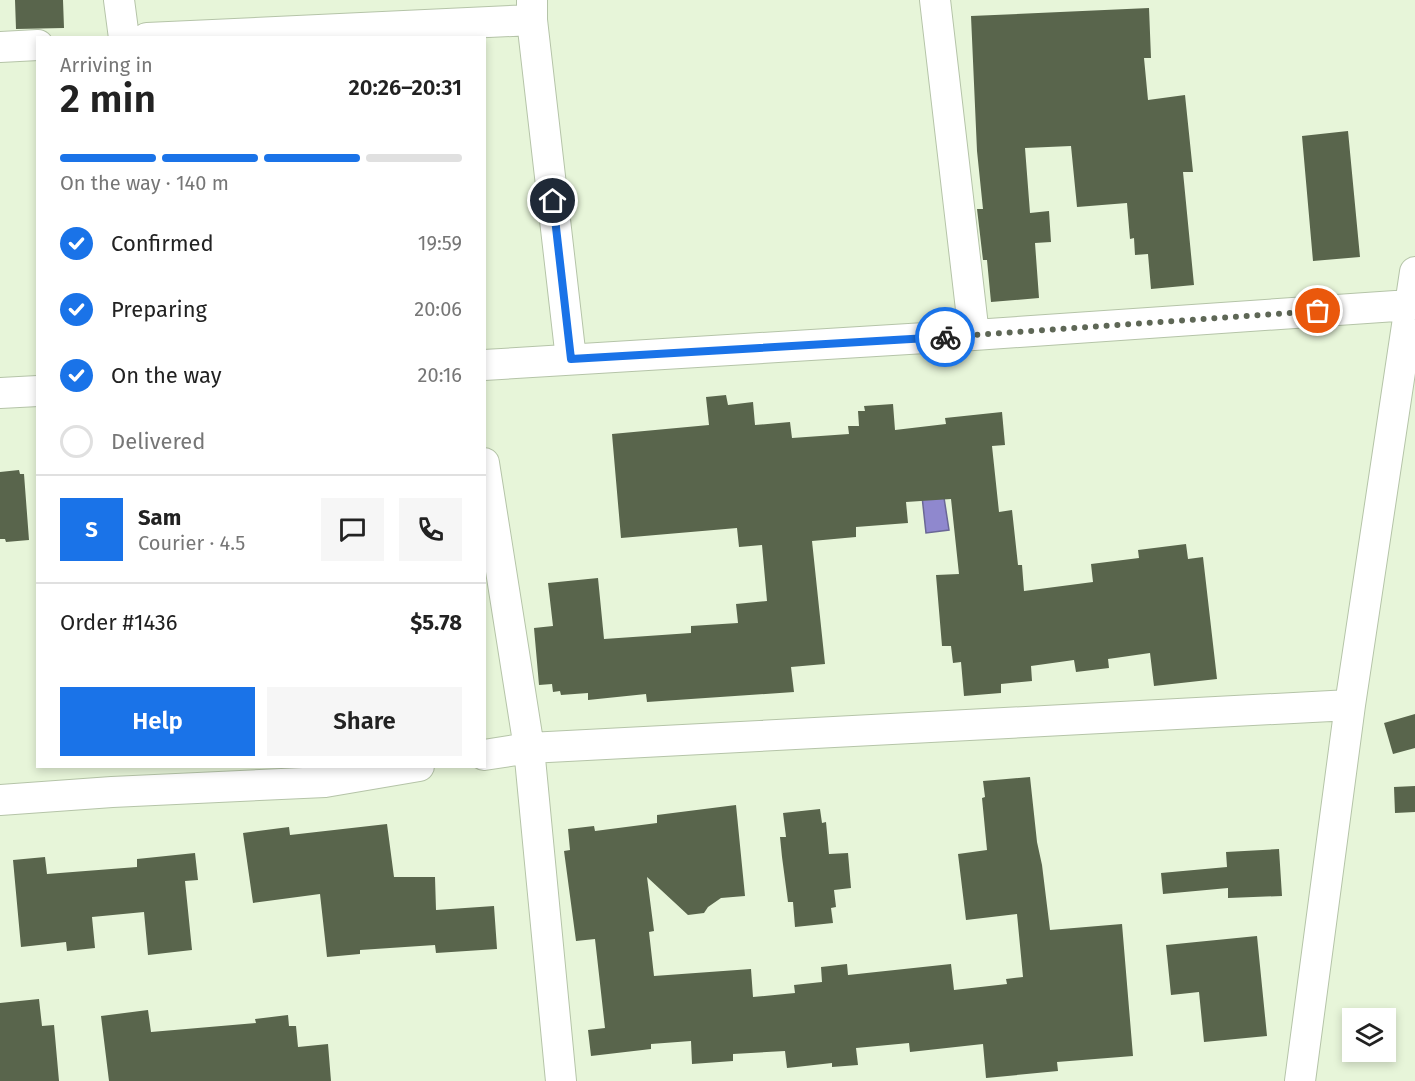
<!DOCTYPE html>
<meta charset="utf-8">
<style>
:root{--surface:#fff;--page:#f6f6f6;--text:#222;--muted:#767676;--line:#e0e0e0;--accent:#1a73e8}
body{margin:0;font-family:"Fira Sans",sans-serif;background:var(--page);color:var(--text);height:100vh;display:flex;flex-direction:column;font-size:22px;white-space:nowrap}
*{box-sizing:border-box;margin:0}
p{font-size:20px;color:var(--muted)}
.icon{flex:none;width:33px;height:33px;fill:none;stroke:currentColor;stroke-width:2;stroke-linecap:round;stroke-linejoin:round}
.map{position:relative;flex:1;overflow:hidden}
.panel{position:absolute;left:36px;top:36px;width:450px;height:732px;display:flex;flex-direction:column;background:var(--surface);border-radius:0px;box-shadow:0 3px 9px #0003}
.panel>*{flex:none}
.tools{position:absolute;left:1342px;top:1008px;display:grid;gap:12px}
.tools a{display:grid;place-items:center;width:54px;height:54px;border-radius:0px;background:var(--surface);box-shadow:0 3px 9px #0003;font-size:30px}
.pin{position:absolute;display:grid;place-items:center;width:51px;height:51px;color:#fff;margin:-26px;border:3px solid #fff;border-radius:50%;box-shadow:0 2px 6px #0007}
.courier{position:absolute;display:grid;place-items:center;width:60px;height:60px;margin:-30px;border:4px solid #1a73e8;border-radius:50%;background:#fff;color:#222;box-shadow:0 2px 8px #0007}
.summary em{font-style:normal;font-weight:600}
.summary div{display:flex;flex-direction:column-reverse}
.summary{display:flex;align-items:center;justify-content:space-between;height:102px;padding:0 24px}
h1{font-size:39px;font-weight:600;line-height:45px}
.bar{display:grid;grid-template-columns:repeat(4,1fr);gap:9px 6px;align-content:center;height:72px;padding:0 24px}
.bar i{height:8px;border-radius:4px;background:var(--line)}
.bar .selected{background:var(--accent)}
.bar p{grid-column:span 4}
.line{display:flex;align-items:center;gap:15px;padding:0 24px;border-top:2px solid var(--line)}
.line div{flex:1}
.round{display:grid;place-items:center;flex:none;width:63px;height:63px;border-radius:0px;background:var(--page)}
ol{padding:0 24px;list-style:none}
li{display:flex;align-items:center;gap:18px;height:66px}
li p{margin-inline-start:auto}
li .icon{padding:6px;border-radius:50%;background:var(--accent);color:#fff;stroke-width:4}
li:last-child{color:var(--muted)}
li i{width:33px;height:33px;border:3px solid var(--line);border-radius:50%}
.cta{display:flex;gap:12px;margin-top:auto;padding:12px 24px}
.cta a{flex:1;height:69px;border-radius:0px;background:var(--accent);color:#fff;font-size:24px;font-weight:600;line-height:69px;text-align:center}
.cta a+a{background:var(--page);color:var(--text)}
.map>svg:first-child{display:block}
.water{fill:#8f88ce;stroke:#6a6795;stroke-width:1.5}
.building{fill:#59654c}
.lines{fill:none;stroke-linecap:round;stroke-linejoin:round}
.minor-casing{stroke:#b5c4a8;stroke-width:32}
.minor{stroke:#fff;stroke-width:30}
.done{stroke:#5e6756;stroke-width:6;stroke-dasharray:0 10.8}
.route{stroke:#1a73e8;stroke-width:8}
</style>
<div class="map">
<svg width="1415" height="1081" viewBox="0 0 1415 1081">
<rect width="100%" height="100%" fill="#e7f5d9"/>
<path class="water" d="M942,485L949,530L926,533L921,487Z"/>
<path class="building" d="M15,0H63L64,28L16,29Z
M1149,8L1151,58H1144L1148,100L1185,95L1193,172H1183L1194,285L1151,289L1148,254L1135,255L1134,238L1130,239L1127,203L1077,207L1071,146L1025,148L1030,213L1049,211L1051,242L1035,243L1039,298L991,302L987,260H983L977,209H983L977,151L971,16Z
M1348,131L1360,257L1313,261L1302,136Z
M726,395L728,405L753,402L755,425L790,422L792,438L849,434L848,426H859L858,411H865L864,406L893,404L895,430L946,424L945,418L1002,412L1005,445L992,446L999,512L1012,510L1018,565H1022L1024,591L1093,582L1091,564L1139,558L1138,550L1186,544L1188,559L1203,557L1217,679L1154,686L1150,653L1108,659L1109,668L1076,672L1074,660L1031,666L1032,681L1001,684V693L964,696L961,662L953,663L951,646H942L936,575L959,574L951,499L906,502L908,523L856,527V537L812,541L825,664L791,667L794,692L647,702L646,694L588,700V693L561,695L560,691L553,692L552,684L539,685L534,628L553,626L548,583L598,578L604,639L691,633V626L738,623L736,604L767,601L762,545L739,547L737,528L621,538L612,434L709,425L706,397Z
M19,470L20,474H24L29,540L6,542L5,539H0V472Z
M1415,714V748L1393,754L1384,723Z
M1030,777L1037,842L1042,865L1050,930L1122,924L1133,1056L1057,1062L1058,1071L986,1078L983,1044L910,1052L909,1043L856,1048L858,1065L832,1067V1063L787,1068L785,1051L733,1054V1061L692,1064L691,1041L651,1044V1049L591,1056L588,1030L605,1028L595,939L576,941L564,851L570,850L568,829L594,826L595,831L657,823V815L736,805L745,896L721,898L708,907L704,913L688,915L647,877L654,931L649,932L654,976L751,969L753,997L795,993L794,985L822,982L821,967L847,964L848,975L951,964L954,990L1007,984L1006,979L1023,977L1017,914L966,920L958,854L987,850L982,798L985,797L983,781Z
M1415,786V812L1395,813L1394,787Z
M820,809L822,823L826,822L829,854L848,853L851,888L834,890L836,907L831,908L833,923L795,927L793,902H788L782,857L780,837H786L783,813Z
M387,824L394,877H435L436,910L494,906L497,949L436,953L435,945L360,950V954L327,957L320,894L253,903L243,833L289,827L290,835Z
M1279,849L1282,896L1228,898V888L1163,894L1161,873L1227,867L1226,852Z
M195,853L198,880L185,881L192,950L148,955L144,912L92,917L95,948L67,951L66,942L21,947L13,860L45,857L47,874L137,867V859Z
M1257,936L1267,1036L1204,1042L1199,992L1171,995L1166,945Z
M39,999L42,1026L54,1025L59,1081H0V1003Z
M148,1010L151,1032L256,1023L255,1019L288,1015L289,1026H296L298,1047L328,1044L331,1081H109L101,1016Z"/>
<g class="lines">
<g class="minor-casing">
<path id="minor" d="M119,0L124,38
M935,0L974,335
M532,20L571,359
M147,38L532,20V0
M0,47L38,45
M484,365L974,335L1410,305
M0,393L38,391
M484,463L529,748L561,1081
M484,755L529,748L1350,705
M0,800L112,792L325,782L419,766
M1300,1081L1350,705L1415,272"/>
</g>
<use href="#minor" class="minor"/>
</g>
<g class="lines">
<path class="done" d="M945,337L1318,311"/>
<path class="route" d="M553,201L571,359L945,337"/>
</g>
</svg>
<div class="tools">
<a><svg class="icon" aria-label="layers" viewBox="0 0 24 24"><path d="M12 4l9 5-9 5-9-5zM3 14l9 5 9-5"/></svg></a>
</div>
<div class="pin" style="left:1318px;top:311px;background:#ea580c"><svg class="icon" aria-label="bag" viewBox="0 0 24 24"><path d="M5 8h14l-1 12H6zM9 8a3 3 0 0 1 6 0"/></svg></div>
<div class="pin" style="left:553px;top:201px;background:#1f2937"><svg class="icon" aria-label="home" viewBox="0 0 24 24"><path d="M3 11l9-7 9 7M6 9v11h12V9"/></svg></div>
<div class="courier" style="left:945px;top:337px"><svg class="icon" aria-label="bike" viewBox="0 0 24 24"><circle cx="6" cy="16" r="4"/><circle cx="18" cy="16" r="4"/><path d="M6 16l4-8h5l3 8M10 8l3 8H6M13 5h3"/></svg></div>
<section class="panel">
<div class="summary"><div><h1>2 min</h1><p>Arriving in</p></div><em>20:26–20:31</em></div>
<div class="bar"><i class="selected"></i><i class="selected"></i><i class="selected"></i><i></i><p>On the way · 140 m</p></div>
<ol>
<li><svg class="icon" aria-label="check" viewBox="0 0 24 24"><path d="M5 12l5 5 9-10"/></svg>Confirmed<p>19:59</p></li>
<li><svg class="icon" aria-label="check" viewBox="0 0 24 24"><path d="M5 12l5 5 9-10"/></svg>Preparing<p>20:06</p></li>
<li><svg class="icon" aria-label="check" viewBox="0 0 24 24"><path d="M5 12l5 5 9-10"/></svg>On the way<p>20:16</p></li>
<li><i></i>Delivered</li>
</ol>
<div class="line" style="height:108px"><b class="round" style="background:var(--accent);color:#fff">S</b><div><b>Sam</b><p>Courier · 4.5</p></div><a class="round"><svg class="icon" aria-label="chat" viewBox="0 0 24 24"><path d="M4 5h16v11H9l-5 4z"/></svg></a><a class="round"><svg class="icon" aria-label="phone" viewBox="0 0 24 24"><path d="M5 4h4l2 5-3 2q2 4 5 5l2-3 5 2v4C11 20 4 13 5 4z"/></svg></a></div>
<div class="line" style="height:78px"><div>Order #1436</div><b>$5.78</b></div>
<div class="cta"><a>Help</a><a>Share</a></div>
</section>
</div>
